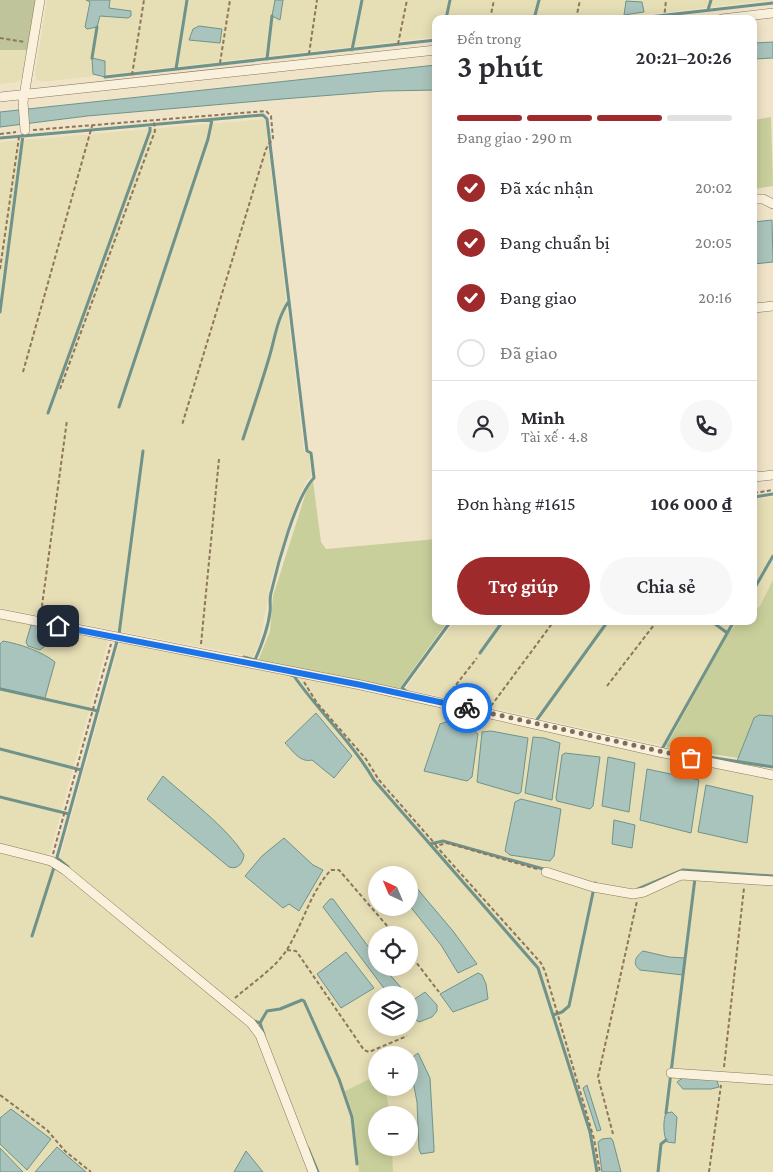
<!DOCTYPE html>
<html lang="vi">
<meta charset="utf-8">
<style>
:root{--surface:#fff;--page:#f7f7f7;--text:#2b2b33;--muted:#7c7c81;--line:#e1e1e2;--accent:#9e2a2b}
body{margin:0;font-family:"Crimson Pro",serif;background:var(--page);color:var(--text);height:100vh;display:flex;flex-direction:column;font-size:19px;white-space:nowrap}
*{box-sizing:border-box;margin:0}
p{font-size:16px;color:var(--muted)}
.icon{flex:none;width:28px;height:28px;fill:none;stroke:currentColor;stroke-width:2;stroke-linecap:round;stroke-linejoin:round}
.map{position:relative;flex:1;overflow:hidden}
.details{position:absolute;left:432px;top:15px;width:325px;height:610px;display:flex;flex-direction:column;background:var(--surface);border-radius:10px;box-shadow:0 2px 12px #0003}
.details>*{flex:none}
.needle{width:32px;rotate:316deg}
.fabs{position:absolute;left:368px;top:866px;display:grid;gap:10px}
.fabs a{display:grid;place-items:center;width:50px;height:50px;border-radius:50%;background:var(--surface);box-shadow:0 2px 12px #0003;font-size:25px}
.pin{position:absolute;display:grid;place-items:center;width:42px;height:42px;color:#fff;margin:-21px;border-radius:10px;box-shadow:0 2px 8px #0006}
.courier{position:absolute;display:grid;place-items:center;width:50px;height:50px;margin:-25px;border:4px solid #1a73e8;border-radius:50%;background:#fff;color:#222;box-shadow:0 1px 6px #0007}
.summary em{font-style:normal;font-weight:600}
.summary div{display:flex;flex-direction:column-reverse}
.summary{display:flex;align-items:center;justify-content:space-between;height:85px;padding:0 25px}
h1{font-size:32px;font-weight:600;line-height:38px}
.bar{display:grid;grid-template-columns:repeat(4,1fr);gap:8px 5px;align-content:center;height:60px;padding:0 25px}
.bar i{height:6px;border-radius:4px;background:var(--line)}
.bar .active{background:var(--accent)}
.bar p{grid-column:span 4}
.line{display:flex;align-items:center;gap:12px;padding:0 25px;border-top:1px solid var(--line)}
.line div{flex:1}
.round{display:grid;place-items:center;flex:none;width:52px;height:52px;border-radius:26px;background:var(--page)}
ol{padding:0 25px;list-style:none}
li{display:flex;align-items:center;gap:15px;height:55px}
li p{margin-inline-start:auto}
li .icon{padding:5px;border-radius:50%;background:var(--accent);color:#fff;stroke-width:4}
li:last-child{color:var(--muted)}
li i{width:28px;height:28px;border:2px solid var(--line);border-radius:50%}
.action{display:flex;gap:10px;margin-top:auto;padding:10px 25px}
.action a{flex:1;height:58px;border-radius:30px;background:var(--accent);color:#fff;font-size:20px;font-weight:600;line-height:58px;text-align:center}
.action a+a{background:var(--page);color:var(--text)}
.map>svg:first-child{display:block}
.farmland{fill:#e6deb5;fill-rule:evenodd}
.green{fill:#c9cf9b}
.cemetery{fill:#bfc49a}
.water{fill:#a9c4bc;stroke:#6f938a}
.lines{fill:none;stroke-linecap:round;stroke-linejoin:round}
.stream{stroke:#6f938a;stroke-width:3}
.minor-casing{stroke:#8d765c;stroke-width:10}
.path{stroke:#8d765c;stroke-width:2;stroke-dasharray:4 2.5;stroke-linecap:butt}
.minor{stroke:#faf1dc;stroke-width:9}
.done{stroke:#7c6e5b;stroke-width:5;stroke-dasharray:0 9}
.route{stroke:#1a73e8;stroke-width:6}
</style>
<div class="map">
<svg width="773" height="1172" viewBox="0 0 773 1172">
<rect width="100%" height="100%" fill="#f0e4c8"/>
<path class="farmland" d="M0,0H36L22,78L17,82L0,84Z
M47,0H772L604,19H436V37L42,82L37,80L35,74Z
M265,119L304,452L309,455L311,477L306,481L294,509L271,580L260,641L253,657L0,608V142Z
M773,497V767L737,761L738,758L660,745L405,689L455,621H754V499Z
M0,618L108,639V642L50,852L44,857L0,846Z
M120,641L311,678L773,778V1172H0V851L57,868ZM376,875H409V908H376ZM376,935H409V968H376ZM376,995H409V1028H376ZM376,1055H409V1088H376ZM376,1115H409V1148H376Z"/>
<path class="green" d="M771,117L773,186L754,189V120Z
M313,481L321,542L326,549L436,539V621H448L398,690L258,661L270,631L273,596L308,486Z
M773,580V716L759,715L754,718L738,758L666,747L728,634L739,621H754V611L760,606Z
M376,1076V1088H383L387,1097L390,1115H376V1148H392L393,1172H359L354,1117L345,1091Z"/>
<path class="cemetery" d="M0,0H36L28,50H0Z"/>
<path class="water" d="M86,0H110L109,8L131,11V16L128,18L100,16L97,27L87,29L85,27L90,2Z
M275,0H283L280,20L272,16Z
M626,1L642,2L644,12L624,15Z
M199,26L222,29L220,43L189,40L193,29Z
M773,42V58L754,59V43Z
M92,58L105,61V77L93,74Z
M436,65V90L384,91L282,99L87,116L0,127V112Z
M772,220L773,262L754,264V222Z
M31,625L49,628L52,641L40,650L28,646L26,642Z
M3,641C20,644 41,651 55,662L45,698L0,688V644Z
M316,713L352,756L334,778L312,760C300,763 293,751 285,743Z
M759,715L773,716V767L737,761L754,718Z
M449,721L470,727L478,734L472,777L467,781L424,771L440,724Z
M491,731L528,738L521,792L518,794L477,782L482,732Z
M533,737L544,738L560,743L552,800L525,793Z
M565,753L600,757L593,806L590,809L557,801L556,798L562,755Z
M608,757L635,763L629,812L602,806Z
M647,769L699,780L691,833L640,820Z
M163,776C187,798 228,828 244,855C243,863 238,870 229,867L147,799Z
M706,785L753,796L747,843L698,832Z
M521,799L561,809L554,856L550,861L510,855L505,851L515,802Z
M614,820L635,825L632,848L612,844Z
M284,838L313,865L323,870L299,911L289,904L283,908L245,876L262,856Z
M409,879L453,931L477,964L458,973L441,945L409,905Z
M330,899H333L376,957V968H384L404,991L399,995H389L323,907Z
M643,951L669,957L685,958L683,975L640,970C632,964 635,957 643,951Z
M346,952L374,988L341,1008L317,974Z
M478,973L482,975L486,984L488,999L453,1012L440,994Z
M425,992L437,1005V1011L432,1017L419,1022L409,1015V1003Z
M418,1053L430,1078L434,1148V1152L421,1154L419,1149L417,1102L409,1060Z
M684,1077L713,1079L717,1081L719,1087L711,1089H683L677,1082Z
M587,1085L601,1130L597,1131L583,1088Z
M11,1109L51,1139L27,1170L0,1144V1118Z
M672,1112L677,1117L675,1143L667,1142C663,1135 663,1120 666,1113Z
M611,1138L613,1141L621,1172H602L598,1142L602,1139Z
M57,1147L86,1172H35Z
M0,1148L23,1172H0Z
M246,1151L263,1172H234Z"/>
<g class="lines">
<path class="stream" d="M708,10L711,0
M446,19L450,0
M534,19L539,0
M631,19L773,3
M352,50L362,0
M92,58L97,27
M267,59L272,16
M176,69L187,0
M105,77L436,40
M0,138L263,115L267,119L307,451L311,453L314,478C296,495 277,567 271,593C269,599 271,605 270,612C268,629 262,644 255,660L244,657
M0,312L23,135
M119,407L208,139L212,120
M48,413L150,131V125
M243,439C252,412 261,385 269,358C275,338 277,318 289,301
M754,497L773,494
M754,589L773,556
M711,621L726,632
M480,653L503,621
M291,675L294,676C319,712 352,742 374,780L538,968L590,1132L597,1172
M0,689L98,711
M407,692L402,688L451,621
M536,721L608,621
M0,749L81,770
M662,749L734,621
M689,754L773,767
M0,797L69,814
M430,844L443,841L547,870
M57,858L68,867
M638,889L683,870L773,876
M32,936L56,861L119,634L143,451
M553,1015L562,1012L569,1006L595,883
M254,1021L260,1023L264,1035
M260,1023L267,1011L280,1009L302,1000L304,1001L339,1079L352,1117L357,1164
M666,1113L695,878
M308,1148L318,1172
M658,1172L661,1144L666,1140"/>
<g class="minor-casing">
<path id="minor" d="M722,19L773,13
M0,97L436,50
M25,130L23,102L40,0
M754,199H763L773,204
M754,308L773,306
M754,477L773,475
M0,614L361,685L659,752L773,775
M0,848L51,861L65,870L251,1023L260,1035L313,1172
M546,872L593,887L633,894L644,892L681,875L773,881
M671,1073L773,1080"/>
</g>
<path class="path" d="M490,19L494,0
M576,19L580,0
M664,19L666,0
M0,38L25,42
M398,44L407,0
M309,54L317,0
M220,63L230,0
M132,75L144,0
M33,130L266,111L271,116L273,138L266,149L182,425
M0,134L16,132
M0,269L19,137
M23,372L92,126
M60,389L155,131L154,121
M754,493L773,490
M41,613L67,420
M201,644L219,459
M304,682L317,703L366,759L379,780L436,845
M607,686L657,621
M448,695L477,658
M491,706L554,621
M53,854L111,644
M537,869L447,843L436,846L541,963L545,971L594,1139L600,1172
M287,950L296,951L299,955L364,1050L369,1052L407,1036
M409,953L439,992
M235,998C252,983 274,969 286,951C303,925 310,892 331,870H339L395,935
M724,1067L744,888
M0,1095L47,1130L65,1151L91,1172
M613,1134L598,1077L637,901
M709,1172L721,1085"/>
<use href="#minor" class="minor"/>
</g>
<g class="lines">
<path class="done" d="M467,708L691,758"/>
<path class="route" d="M58,626L361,685L467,708"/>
</g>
</svg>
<div class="fabs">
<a><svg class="needle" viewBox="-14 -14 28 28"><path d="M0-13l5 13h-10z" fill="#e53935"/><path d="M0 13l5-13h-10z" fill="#7c7c81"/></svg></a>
<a><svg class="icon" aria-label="locate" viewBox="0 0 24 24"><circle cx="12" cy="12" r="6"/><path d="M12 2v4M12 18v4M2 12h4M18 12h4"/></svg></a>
<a><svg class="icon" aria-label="layers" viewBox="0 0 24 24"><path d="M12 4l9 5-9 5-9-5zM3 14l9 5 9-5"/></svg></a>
<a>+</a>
<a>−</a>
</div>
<div class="pin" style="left:691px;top:758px;background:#ea580c"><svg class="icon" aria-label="bag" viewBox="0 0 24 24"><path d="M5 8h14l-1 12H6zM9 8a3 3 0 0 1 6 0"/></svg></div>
<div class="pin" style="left:58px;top:626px;background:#1f2937"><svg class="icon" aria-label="home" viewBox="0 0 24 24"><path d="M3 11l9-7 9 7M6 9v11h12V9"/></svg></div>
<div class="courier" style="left:467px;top:708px"><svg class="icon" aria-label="bike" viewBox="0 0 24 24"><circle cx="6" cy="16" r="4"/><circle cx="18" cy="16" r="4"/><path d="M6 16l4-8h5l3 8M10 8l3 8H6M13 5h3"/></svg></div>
<section class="details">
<div class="summary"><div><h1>3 phút</h1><p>Đến trong</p></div><em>20:21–20:26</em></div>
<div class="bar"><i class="active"></i><i class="active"></i><i class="active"></i><i></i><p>Đang giao · 290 m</p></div>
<ol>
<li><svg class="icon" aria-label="check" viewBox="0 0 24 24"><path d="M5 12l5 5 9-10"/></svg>Đã xác nhận<p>20:02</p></li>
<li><svg class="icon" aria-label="check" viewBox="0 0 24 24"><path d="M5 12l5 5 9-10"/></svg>Đang chuẩn bị<p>20:05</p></li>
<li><svg class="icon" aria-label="check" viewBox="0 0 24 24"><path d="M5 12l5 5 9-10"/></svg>Đang giao<p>20:16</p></li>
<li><i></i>Đã giao</li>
</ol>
<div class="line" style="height:90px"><a class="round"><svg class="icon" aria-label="person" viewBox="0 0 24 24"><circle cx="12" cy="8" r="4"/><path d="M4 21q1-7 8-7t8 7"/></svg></a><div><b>Minh</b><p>Tài xế · 4.8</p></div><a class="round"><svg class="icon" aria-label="phone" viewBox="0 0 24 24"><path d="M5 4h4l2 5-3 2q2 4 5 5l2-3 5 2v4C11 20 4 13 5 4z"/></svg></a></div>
<div class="line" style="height:65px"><div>Đơn hàng #1615</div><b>106 000 ₫</b></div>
<div class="action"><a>Trợ giúp</a><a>Chia sẻ</a></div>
</section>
</div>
